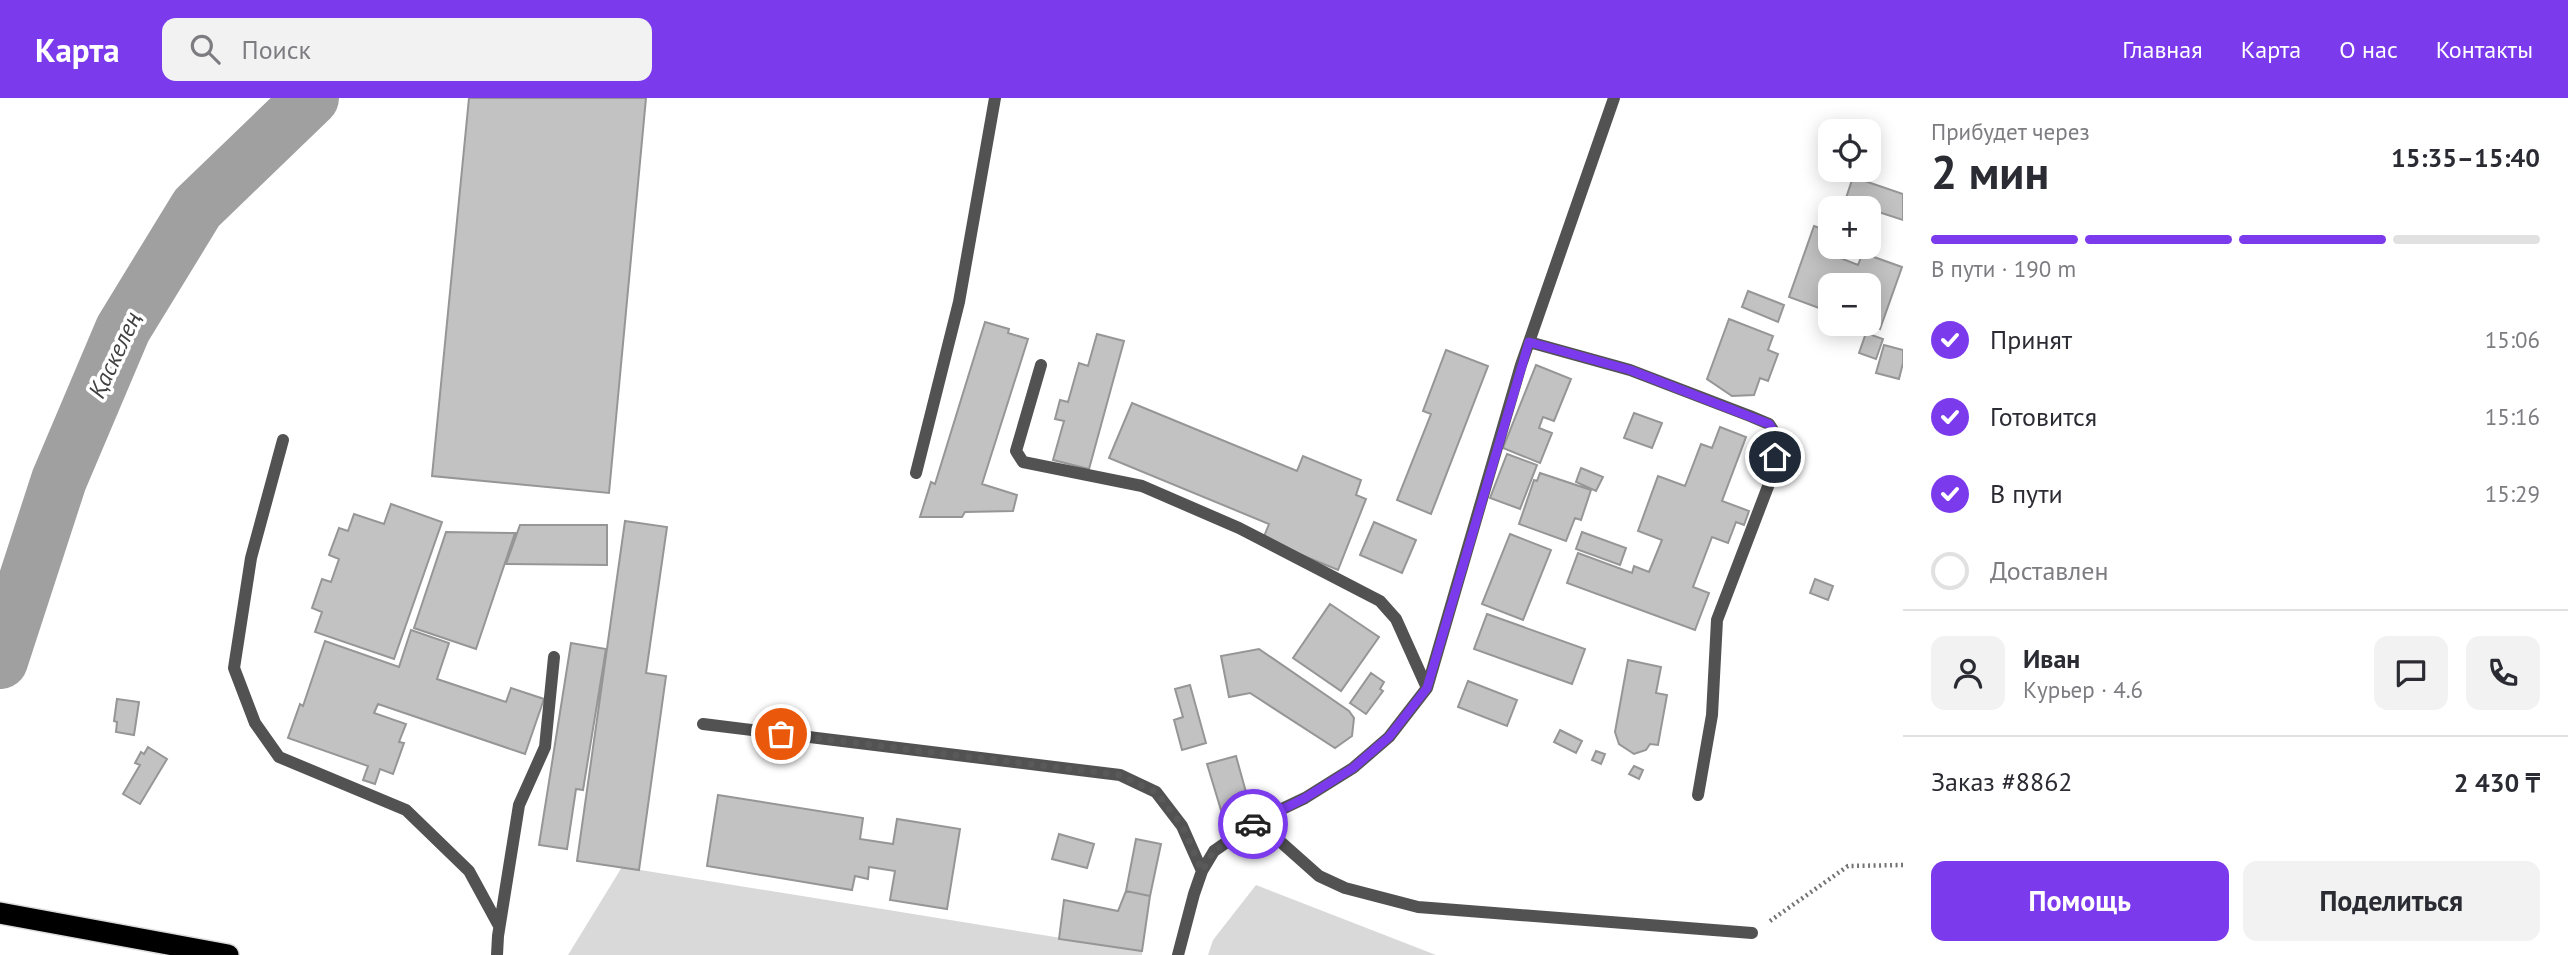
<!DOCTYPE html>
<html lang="ru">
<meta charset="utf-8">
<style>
:root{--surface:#fff;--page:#f2f2f3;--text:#2b2b33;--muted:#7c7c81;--line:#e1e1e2;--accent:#7c3aed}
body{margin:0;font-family:"PT Sans",sans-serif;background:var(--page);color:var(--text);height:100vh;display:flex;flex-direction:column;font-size:26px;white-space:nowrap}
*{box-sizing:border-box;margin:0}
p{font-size:23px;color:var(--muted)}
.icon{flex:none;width:38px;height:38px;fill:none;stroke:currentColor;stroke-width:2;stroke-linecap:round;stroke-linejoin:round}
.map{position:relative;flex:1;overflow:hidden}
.panel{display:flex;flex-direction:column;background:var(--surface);width:665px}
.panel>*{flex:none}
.tools{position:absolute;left:1818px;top:21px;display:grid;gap:14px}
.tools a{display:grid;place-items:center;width:63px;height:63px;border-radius:14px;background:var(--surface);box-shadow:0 4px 18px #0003;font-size:35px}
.pin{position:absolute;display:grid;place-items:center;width:60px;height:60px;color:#fff;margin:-30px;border:4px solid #fff;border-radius:50%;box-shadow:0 2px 7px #0007}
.courier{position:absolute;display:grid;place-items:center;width:70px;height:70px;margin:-35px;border:5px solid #7c3aed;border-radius:50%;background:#fff;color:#222;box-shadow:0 2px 9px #0007}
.summary em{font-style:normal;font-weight:600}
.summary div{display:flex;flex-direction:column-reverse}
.summary{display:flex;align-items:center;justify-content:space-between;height:119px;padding:0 28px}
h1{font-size:46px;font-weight:600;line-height:52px}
.bar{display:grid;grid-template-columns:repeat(4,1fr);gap:10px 7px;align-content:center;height:84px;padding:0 28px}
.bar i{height:9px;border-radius:5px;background:var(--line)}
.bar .on{background:var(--accent)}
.bar p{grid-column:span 4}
.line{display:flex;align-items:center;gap:18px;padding:0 28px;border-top:2px solid var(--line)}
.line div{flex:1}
.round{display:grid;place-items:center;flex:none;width:74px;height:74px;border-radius:14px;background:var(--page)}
ol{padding:0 28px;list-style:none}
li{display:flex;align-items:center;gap:21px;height:77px}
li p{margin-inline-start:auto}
li .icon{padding:7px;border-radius:50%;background:var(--accent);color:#fff;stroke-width:4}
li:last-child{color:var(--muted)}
li i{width:38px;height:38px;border:4px solid var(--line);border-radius:50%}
.cta{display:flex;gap:14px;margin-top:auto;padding:14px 28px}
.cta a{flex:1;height:80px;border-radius:14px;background:var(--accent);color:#fff;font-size:28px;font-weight:600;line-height:80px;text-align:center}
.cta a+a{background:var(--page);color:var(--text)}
header{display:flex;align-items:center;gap:42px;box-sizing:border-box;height:98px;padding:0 35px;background:var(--accent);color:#fff}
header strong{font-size:33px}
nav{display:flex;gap:38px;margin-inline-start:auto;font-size:24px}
.search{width:490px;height:63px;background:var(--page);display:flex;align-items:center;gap:18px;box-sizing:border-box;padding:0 24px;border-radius:14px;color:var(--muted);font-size:26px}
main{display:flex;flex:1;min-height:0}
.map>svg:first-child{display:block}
.green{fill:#d9d9d9}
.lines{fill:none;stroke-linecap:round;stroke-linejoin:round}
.river{stroke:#a0a0a0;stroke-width:56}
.building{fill:#c2c2c2;stroke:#969696;stroke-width:2}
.highway-casing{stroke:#dbdbdb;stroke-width:24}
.path{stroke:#747474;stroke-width:4.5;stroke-dasharray:2 3.5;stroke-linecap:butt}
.lane{stroke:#525252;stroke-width:12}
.highway{stroke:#000;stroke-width:21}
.done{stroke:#595959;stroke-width:7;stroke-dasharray:0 12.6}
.route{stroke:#7c3aed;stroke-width:9}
.labels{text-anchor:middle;stroke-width:7;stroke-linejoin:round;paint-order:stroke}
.water-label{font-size:24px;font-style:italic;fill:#414141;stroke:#fff}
</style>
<header>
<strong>Карта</strong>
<div class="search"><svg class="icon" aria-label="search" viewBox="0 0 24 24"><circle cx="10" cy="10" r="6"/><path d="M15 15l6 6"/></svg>Поиск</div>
<nav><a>Главная</a><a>Карта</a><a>О нас</a><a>Контакты</a></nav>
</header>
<main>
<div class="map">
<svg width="1903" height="857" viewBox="0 0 1903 857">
<rect width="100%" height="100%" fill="#fff"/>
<path class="green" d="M622,769L1142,853V857H568Z
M1256,787L1436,857H1208L1213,842Z"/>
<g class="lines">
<path class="river" d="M0,563L59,382L123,231L197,110L311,0"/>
</g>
<path class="building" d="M469,0H646L609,395L432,378Z
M1853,79L1903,96V122L1845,103Z
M1814,128L1830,134V149H1844L1840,160L1858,167L1865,149H1867L1876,152L1874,159L1902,169L1880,231L1864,226H1869V187H1830V214L1789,199Z
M1748,193L1784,207L1778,224L1742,209Z
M1729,221L1773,238L1768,252L1778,256L1768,283L1760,280L1754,297L1732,298L1707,281Z
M985,224L1009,231L1008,235L1028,241L982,386L1017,397L1013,413L965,414L962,419H920L931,384L935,386Z
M1866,235L1883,241L1876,261L1859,255Z
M1097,236L1124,243L1089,371L1053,362L1064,323L1055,321L1060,302L1068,304L1079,265L1088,268Z
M1884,247L1903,252V265L1899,281L1876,275Z
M1446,252L1488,268L1431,416L1397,402L1431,316L1423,313Z
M1536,267L1571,281L1554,323L1543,319L1539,330L1552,335L1540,365L1503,350Z
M1132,305L1297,373L1303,358L1361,382L1356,397L1366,401L1338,472L1263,441L1269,426L1109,360Z
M1634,315L1662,325L1652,350L1624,340Z
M1720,329L1746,339L1722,403L1749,413L1744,427L1736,424L1728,445L1712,439L1693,489L1709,495L1695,532L1567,485L1578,455L1632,475L1634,468L1649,474L1662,442L1638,433L1658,378L1685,388L1701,346L1712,350Z
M1507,356L1537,367L1520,411L1490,400Z
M1581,370L1603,379L1596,393L1576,384Z
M1540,375L1591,392L1581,422L1575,420L1566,443L1519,426L1534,382L1537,383Z
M391,406L442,424L394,561L315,534L322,514L312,510L322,481L331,484L339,461L329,457L339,430L348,433L354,416L384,426Z
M625,423L667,429L646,575L666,578L639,772L577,763Z
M1374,424L1416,442L1402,475L1360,457Z
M520,427H607V467L506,466Z
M446,434L515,435L476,551L414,530Z
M1582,434L1626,450L1620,467L1576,451Z
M1510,436L1551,452L1523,522L1482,506Z
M1815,481L1833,488L1828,502L1810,495Z
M1330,506L1379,539L1341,593L1293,560Z
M1487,516L1585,551L1572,586L1474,551Z
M411,532L449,545L437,581L506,604L511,590L544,601L525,656L378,606L374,615L406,626L399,644L404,645L393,676L380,671L375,686L363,682L368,668L288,640L300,606L303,608L325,543L399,569Z
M571,545L606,551L583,692L576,691L567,751L539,747Z
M1259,551L1349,613L1354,620L1352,638L1335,650L1250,595L1229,599L1221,558Z
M1628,562L1661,569L1656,595L1667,597L1658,647L1650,646L1646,652L1634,656L1619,646L1615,634Z
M1371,575L1384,584L1380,591L1383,593L1366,616L1350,605Z
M1468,583L1517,602L1507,628L1458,609Z
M1190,587L1206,645L1182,652L1174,622L1183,619L1175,591Z
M117,601L139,604L134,637L116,634L117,624L114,623Z
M1560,632L1582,643L1576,655L1554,644Z
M148,649L167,661L140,706L123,696L140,667L135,665L141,654L144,656Z
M1596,653L1605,656L1601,666L1592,662Z
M1236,658L1249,705L1221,712L1207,666Z
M1634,668L1643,672L1639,681L1629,676Z
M718,697L863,720L860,741L893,746L897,721L960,731L947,811L890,802L895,773L869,769L868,781L855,778L852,792L707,768Z
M1059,736L1094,746L1087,770L1052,761Z
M1136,741L1161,746L1150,798L1126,793Z
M1126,793L1150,798L1142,853L1059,841L1064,802L1118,813Z"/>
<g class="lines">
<g class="highway-casing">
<path id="highway" d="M0,815L228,857"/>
</g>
<path class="path" d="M1770,823L1848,768L1903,767"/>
<path class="lane" d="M1529,244L1630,272L1750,318L1769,326L1778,340L1772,378L1717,522L1712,617L1698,697
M1041,267L1016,353L1023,364L1142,388L1239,430L1380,503L1396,521L1427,590
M283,342L251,460L234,570L255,625L279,659L406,712L469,773L499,828
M916,375L959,204L995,0
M703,626L1120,677L1156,694L1182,728L1202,773
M1257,723L1319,778L1345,790L1418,809L1752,835
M497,857L498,838L519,707L545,649L554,559
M1178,857L1194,796L1202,773L1214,753L1257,723L1305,700L1353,670L1389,639L1427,590L1521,267L1614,0"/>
<use href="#highway" class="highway"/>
</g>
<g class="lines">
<path class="done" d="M781,636L1120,677L1156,694L1182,727L1202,773L1214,753L1253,726"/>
<path class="route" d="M1253,726L1305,700L1353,670L1389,639L1427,590L1529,244L1630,272L1769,326L1778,340L1775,359"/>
</g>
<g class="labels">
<g class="water-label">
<text transform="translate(115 257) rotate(-65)" y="8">Қаскелең</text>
</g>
</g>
</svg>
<div class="tools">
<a><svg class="icon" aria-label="locate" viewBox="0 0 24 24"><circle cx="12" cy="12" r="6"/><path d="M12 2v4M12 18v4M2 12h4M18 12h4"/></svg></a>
<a>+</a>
<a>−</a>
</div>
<div class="pin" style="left:781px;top:636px;background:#ea580c"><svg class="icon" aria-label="bag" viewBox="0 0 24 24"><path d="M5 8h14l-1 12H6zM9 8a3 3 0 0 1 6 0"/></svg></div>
<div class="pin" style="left:1775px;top:359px;background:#1f2937"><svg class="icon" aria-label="home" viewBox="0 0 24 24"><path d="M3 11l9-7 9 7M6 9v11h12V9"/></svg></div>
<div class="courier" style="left:1253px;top:726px"><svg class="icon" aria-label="car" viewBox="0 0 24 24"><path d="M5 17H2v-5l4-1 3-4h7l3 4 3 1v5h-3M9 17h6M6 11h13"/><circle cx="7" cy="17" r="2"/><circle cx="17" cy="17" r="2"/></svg></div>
</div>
<section class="panel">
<div class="summary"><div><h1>2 мин</h1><p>Прибудет через</p></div><em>15:35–15:40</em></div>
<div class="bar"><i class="on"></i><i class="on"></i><i class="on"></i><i></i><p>В пути · 190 m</p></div>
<ol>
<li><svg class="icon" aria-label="check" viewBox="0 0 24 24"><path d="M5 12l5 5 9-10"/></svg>Принят<p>15:06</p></li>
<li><svg class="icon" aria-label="check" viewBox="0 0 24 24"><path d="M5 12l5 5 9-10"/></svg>Готовится<p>15:16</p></li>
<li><svg class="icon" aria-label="check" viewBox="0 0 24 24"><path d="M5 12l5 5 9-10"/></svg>В пути<p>15:29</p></li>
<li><i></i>Доставлен</li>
</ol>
<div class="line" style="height:126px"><a class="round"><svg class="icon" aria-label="person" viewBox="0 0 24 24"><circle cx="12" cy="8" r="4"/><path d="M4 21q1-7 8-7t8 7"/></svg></a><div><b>Иван</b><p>Курьер · 4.6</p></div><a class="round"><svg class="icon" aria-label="chat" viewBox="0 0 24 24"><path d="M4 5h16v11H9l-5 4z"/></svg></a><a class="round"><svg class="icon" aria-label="phone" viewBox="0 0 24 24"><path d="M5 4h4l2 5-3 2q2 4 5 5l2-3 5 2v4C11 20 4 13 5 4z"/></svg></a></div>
<div class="line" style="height:91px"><div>Заказ #8862</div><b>2 430 ₸</b></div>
<div class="cta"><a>Помощь</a><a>Поделиться</a></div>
</section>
</main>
